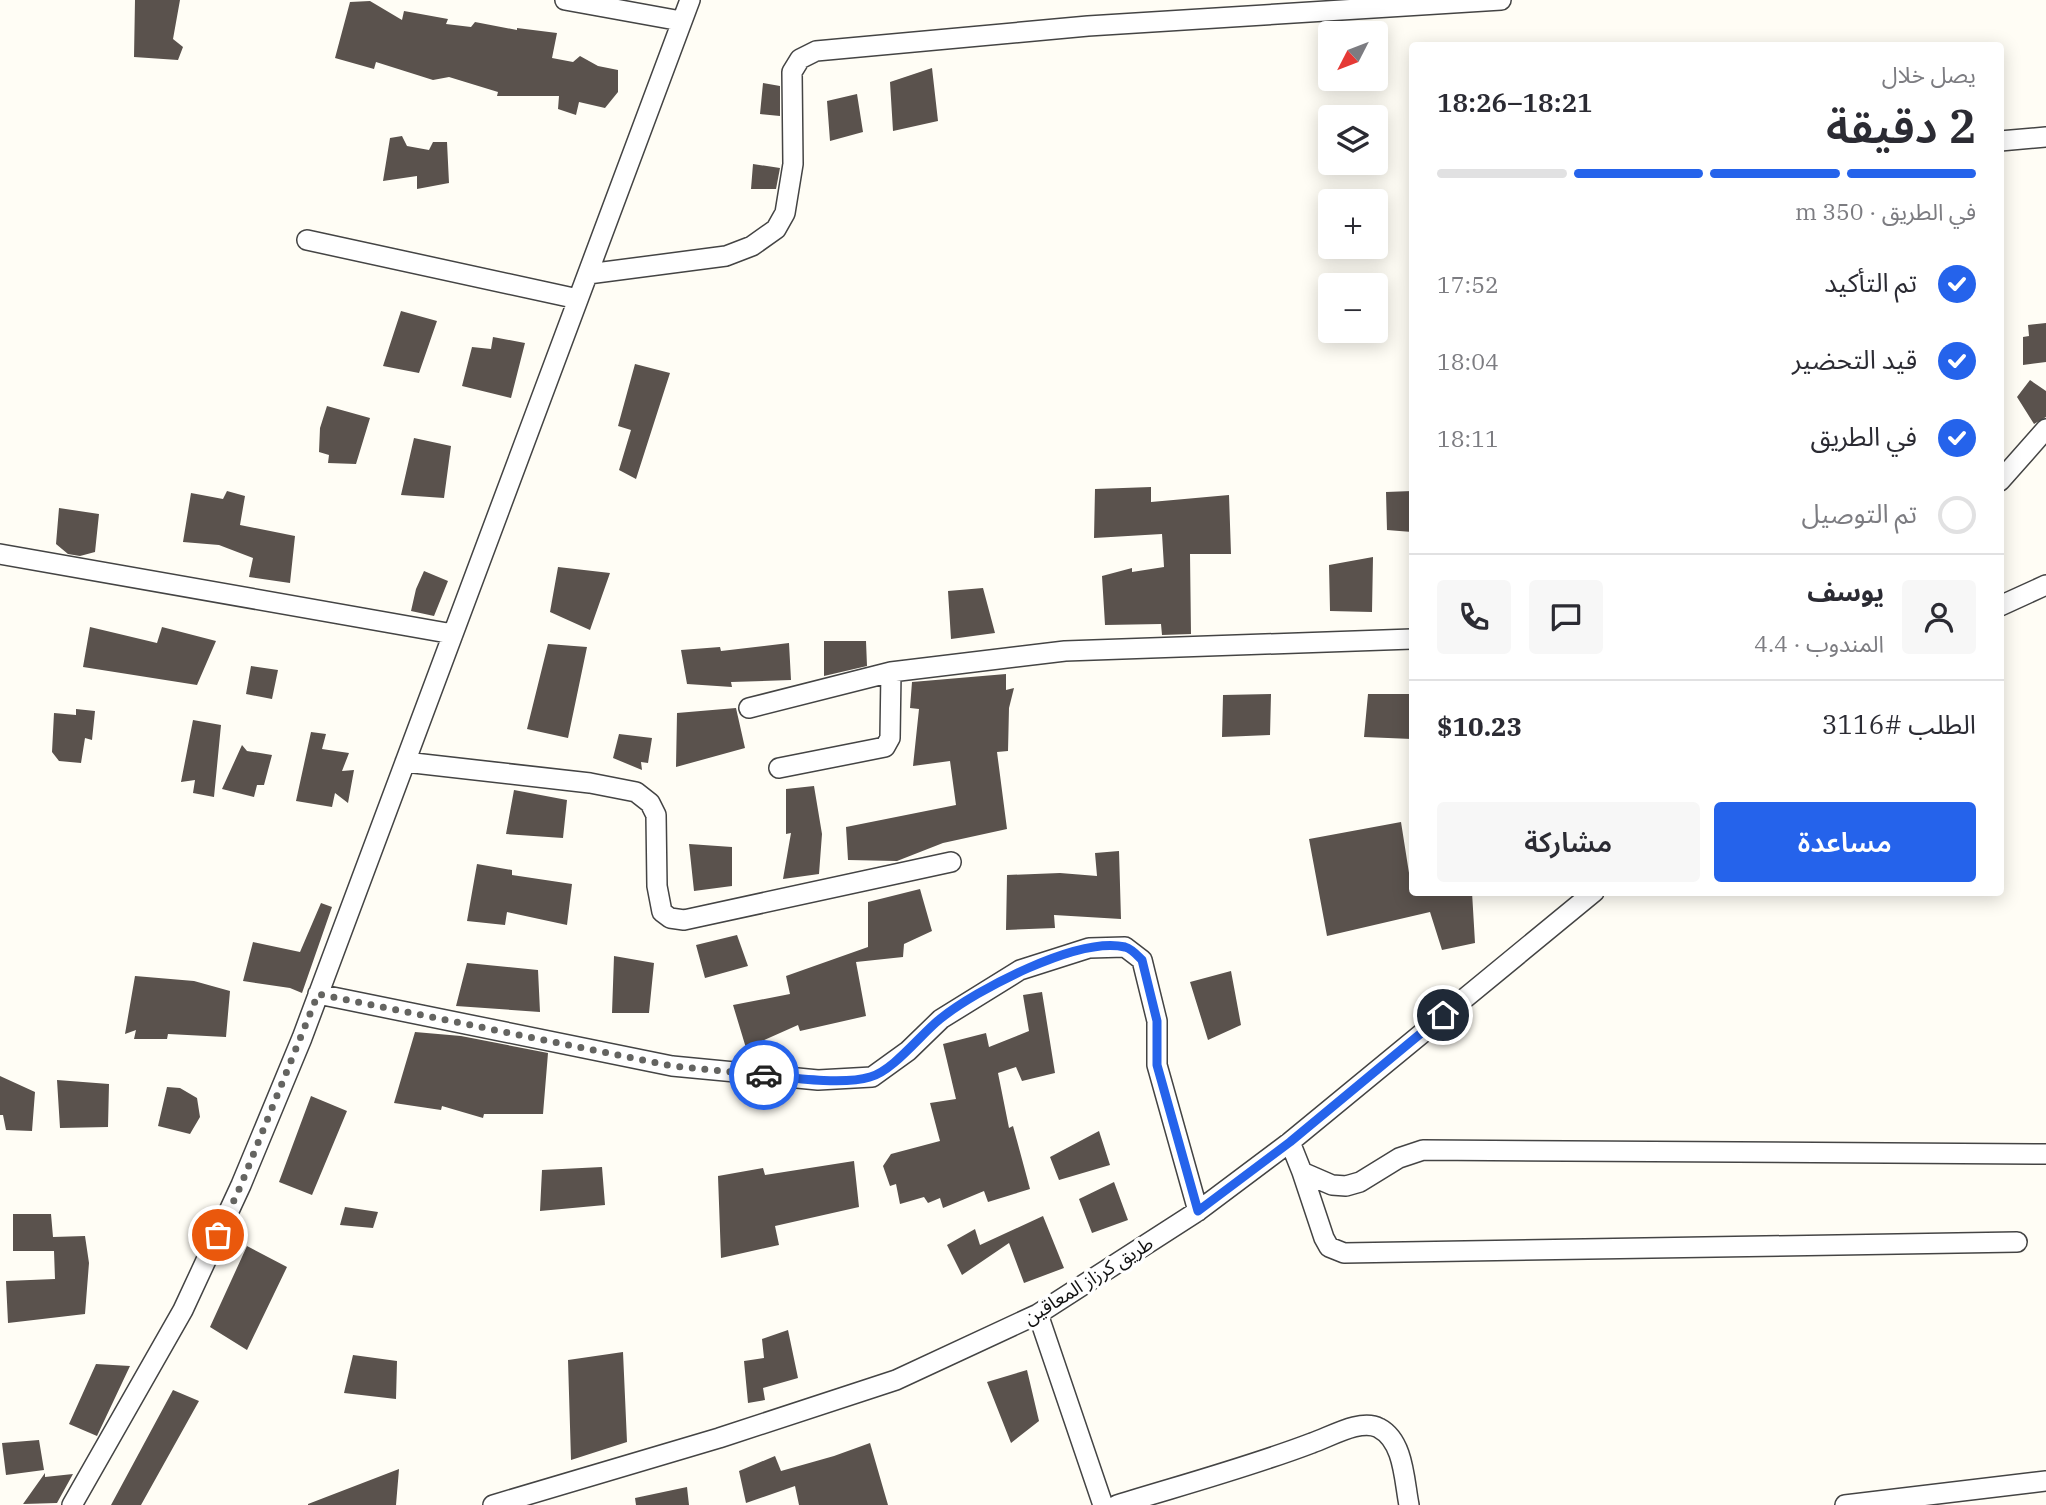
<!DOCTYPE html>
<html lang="ar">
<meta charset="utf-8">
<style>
:root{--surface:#fff;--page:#f7f7f7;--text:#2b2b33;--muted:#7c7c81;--line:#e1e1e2;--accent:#2563eb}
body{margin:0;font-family:"IBM Plex Serif","Noto Sans Arabic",serif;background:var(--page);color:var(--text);direction:rtl;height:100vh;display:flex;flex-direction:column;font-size:26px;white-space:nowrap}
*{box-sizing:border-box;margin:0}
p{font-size:23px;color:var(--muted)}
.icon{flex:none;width:38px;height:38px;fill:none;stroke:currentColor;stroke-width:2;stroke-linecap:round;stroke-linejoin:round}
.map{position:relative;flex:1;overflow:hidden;direction:ltr}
.side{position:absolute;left:1409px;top:42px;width:595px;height:854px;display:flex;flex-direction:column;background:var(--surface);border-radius:7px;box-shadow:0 4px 18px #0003;direction:rtl}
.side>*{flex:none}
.needle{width:46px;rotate:228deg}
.buttons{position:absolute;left:1318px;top:21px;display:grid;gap:14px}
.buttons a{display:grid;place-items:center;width:70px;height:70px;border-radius:7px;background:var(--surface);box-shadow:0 4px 18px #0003;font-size:35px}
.pin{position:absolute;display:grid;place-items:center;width:60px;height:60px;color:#fff;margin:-30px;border:4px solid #fff;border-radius:50%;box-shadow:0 2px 7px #0007}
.courier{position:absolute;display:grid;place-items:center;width:70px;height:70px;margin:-35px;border:5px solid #2563eb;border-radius:50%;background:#fff;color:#222;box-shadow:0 2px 9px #0007}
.overview em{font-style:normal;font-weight:600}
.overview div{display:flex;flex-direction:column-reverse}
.overview{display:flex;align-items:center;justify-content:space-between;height:119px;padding:0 28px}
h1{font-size:46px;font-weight:600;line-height:52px}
.bar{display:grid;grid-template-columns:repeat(4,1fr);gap:10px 7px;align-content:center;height:84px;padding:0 28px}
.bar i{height:9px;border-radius:5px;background:var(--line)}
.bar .selected{background:var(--accent)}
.bar p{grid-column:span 4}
.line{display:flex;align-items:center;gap:18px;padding:0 28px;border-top:2px solid var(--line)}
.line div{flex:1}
.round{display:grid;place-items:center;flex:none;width:74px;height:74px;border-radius:7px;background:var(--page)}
ol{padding:0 28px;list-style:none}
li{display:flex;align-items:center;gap:21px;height:77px}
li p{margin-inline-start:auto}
li .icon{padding:7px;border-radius:50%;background:var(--accent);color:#fff;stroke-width:4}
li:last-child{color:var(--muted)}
li i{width:38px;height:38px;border:4px solid var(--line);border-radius:50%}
.cta{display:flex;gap:14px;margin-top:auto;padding:14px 28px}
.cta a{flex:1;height:80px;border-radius:7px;background:var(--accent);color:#fff;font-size:28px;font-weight:600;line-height:80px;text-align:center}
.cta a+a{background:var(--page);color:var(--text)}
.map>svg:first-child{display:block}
.building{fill:#5a524d}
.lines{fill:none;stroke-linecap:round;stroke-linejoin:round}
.minor-casing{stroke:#444;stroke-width:22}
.minor{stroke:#fff;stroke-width:19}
.done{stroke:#646461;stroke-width:7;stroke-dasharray:0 12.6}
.route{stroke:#2563eb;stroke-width:9}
.labels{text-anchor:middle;stroke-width:7;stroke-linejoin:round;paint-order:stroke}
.street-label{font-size:19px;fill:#111;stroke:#fff}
</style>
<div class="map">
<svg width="2046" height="1505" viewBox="0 0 2046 1505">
<rect width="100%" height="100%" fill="#fffdf5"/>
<path class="building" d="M135,0H180L173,39L183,47L178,60L134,57Z
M370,1L402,20L404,11L448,19L446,24L471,27L475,22L517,30V28L557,33L552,58L573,62L580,56L598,66L618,70V92L605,108L579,102L576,115L558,109L559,96H497L498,92L449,77L433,80L376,62L374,69L335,58L350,2Z
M932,68L938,121L893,131L890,82Z
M763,83L780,86V116L760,114Z
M857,94L863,132L830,141L827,101Z
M402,136L407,146L429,150L433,142H447L449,183L417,189V176L383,181L390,138Z
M753,164L780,168L776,189H751Z
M401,311L437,321L419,373L383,366Z
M2046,323V362L2023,365V337L2029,336L2028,325Z
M493,337L525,343L511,398L462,386L472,347L491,349Z
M635,364L670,373L636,479L619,470L631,430L618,426Z
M2030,380L2046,391V417L2034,424L2017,397Z
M327,406L370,418L356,464L328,463L329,455L319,452L320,428Z
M414,438L451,446L444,498L401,495Z
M1151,487V502L1229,495L1231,554H1190L1191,634L1162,635L1161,624L1105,625L1102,576L1132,568V572L1164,567L1162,534L1094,538L1095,489Z
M227,491L245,496L240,525L295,536L290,583L249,577L253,558L219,545L183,542L191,493L223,499Z
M1412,491V532L1387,530L1386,492Z
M59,508L99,514L95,552L80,556L68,554L56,544Z
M1373,557L1372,612L1330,611L1329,565Z
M558,567L610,573L590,630L550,612Z
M424,571L448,581L434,616L411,611L416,589Z
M983,588L995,633L951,639L948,591Z
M90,627L157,643L162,627L216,641L197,685L83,667Z
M824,641H866L867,666L824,676Z
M789,643L791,680L731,682L732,687L687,684L681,650L720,647L721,651Z
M548,644L587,647L568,738L527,729Z
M251,666L278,670L272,699L246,694Z
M1006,674V690L1014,688L1009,708L1008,751L997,752L1007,829L943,843L897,861L848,860L846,827L956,805L950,761L913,766L919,709L910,708L912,682Z
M1271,694L1270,735L1222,737L1223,695Z
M1368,694H1412V739L1364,737Z
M736,708L745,748L676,767L677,713Z
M76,709L95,711L92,740L85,738L81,763L59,761L52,752L54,713L76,715Z
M193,720L221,725L214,797L193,793L195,780L181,782Z
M311,732L326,734L322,749L349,753L342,771L354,770L348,803L335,793L332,807L296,801Z
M619,734L652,738L648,763L641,762L642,770L613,758Z
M242,745L247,751L272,755L264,785H257L254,797L222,789Z
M814,786L822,834L819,874L783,879L791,833L786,834V789Z
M514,790L567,800L563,838L506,834Z
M1401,822L1412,892H1472L1475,943L1442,950L1430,912L1327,936L1309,839Z
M689,844L732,847V886L694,891Z
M1119,851L1121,919L1054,915L1055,928L1006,930L1007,875L1060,873L1097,876L1095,853Z
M477,864L512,870V875L572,884L567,925L507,912L505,925L467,921Z
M920,889L932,931L904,944L903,957L856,962L866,1016L800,1031L798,1025L746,1048L733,1005L790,994L786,976L868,947V902Z
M321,903L332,907L302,993L290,988L243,981L253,942L300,952Z
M737,935L748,966L705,978L696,945Z
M614,956L654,963L649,1013H612Z
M467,963L538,970L540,1012L456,1006Z
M1231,971L1241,1025L1208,1040L1190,982Z
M135,976L194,981L230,991L226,1037L168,1034L167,1039H134L136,1030L125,1034Z
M1042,992L1055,1073L1022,1081L1016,1067L998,1073L1009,1128L1013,1126L1030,1189L988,1202L984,1191L943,1208L940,1198L928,1203L924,1197L900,1204L896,1184L890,1186L883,1166L891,1154L940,1141L930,1103L956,1099L943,1044L986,1033L989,1047L1029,1031L1023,995Z
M415,1032L461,1036L548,1053L543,1114H484L483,1118L442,1106L441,1110L394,1103Z
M0,1076L35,1092L32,1131L6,1130L3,1115H0Z
M57,1080L109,1084L108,1127L60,1128Z
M167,1087L180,1088L197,1098L200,1117L190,1134L158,1126Z
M311,1096L347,1111L312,1195L279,1182Z
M1099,1131L1110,1165L1059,1180L1050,1157Z
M854,1161L859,1207L775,1226L779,1245L721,1258L718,1176L763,1168L765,1175Z
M602,1167L605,1205L540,1211L542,1170Z
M1114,1182L1128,1220L1092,1233L1079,1199Z
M345,1207L378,1212L373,1228L340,1225Z
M13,1214H51L53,1237L85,1236L89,1263L85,1314L8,1323L6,1281L55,1279L54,1251H13Z
M1043,1216L1064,1268L1024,1283L1009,1243L962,1275L947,1245L975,1229L980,1245Z
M247,1246L287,1267L247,1350L210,1327Z
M788,1330L798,1378L763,1388L765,1400L748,1403L744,1361L764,1358L762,1339Z
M623,1352L627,1442L571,1460L568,1360Z
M353,1355L397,1361L396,1399L344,1393Z
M96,1364L130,1366L97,1436L69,1424Z
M1027,1370L1039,1421L1011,1443L987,1382Z
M173,1390L199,1401L141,1505H111Z
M39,1440L44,1470L6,1475L2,1443Z
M870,1443L888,1505H799L795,1486L746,1503L739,1471L775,1456L781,1471L834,1456Z
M399,1469L396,1505H308V1504Z
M45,1473V1477L73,1474L57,1503L23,1504Z
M687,1487L689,1505H636L635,1498Z"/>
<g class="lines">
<g class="minor-casing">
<path id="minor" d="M565,0L681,21
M2000,141L2046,137
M307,240L578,299
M588,274L726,256L752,246L776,229L785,213L793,164L792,72L800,59L816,51L1088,26L1501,0
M2000,481L2046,429
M0,554L453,634
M2000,606L2046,585
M749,708L891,672L1065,651L1412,639
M405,762L590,783L636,792L650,803L656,815L657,886L662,912L670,918L684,920L951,862
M779,768L885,747L890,738L891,672
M318,994L672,1066L818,1080L872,1077L908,1051L941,1019L1020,970L1089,948L1125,947L1142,960L1157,1021V1065L1198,1211
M1290,1142L1302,1172L1332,1185L1346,1186L1360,1182L1399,1158L1423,1150L2046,1154
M1302,1172L1324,1238L1329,1247L1344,1253L2017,1242
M1038,1314L1103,1505
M72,1505L183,1310L241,1185L302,1038L690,0
M493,1505L719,1438L896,1380L1038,1314L1198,1211L1290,1142L1594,892
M1117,1505C1182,1485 1249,1467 1312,1443C1330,1437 1361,1418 1379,1428C1404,1441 1404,1480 1409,1505
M1845,1505L2046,1481"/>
</g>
<use href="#minor" class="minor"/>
</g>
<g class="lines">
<path class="done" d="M218,1235L241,1185L318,994L672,1066L764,1075"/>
<path class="route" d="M764,1075C792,1078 844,1085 870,1077C893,1071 921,1034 940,1019C976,990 1078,936 1125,947C1132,949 1137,955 1142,960L1157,1021V1065L1198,1211L1290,1142L1443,1015"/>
</g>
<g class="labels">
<g class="street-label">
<text transform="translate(1088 1280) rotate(-32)" y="7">طريق كرزاز المعاقين</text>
</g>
</g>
</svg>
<div class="buttons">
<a><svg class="needle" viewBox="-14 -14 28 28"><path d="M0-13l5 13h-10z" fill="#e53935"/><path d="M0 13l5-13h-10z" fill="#7c7c81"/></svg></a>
<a><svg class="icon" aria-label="layers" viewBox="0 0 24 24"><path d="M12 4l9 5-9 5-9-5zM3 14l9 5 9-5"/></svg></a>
<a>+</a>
<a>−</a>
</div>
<div class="pin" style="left:218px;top:1235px;background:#ea580c"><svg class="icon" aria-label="bag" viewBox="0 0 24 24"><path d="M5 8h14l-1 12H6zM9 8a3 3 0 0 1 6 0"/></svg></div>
<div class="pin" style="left:1443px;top:1015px;background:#1f2937"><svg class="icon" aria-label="home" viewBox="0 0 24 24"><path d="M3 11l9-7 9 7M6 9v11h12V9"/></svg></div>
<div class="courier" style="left:764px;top:1075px"><svg class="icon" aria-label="car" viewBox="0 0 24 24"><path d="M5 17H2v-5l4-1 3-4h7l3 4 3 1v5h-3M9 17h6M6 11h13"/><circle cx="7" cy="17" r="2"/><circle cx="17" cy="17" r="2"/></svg></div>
<section class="side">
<div class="overview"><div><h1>2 دقيقة</h1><p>يصل خلال</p></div><em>18:21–18:26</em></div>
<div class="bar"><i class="selected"></i><i class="selected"></i><i class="selected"></i><i></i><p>في الطريق · 350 m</p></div>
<ol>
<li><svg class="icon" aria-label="check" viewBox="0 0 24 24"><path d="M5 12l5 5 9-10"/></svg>تم التأكيد<p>17:52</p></li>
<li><svg class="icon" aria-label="check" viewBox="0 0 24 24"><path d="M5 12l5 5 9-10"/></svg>قيد التحضير<p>18:04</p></li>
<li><svg class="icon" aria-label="check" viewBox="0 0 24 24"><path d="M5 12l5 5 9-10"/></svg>في الطريق<p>18:11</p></li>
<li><i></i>تم التوصيل</li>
</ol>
<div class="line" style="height:126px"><a class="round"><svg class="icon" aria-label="person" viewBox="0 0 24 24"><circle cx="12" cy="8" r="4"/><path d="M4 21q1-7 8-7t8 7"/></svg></a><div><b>يوسف</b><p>المندوب · 4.4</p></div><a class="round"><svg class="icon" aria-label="chat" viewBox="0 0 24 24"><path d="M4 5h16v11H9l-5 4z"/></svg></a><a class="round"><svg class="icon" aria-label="phone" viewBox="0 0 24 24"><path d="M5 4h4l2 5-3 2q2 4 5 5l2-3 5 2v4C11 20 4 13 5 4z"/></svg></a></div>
<div class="line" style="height:91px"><div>الطلب #3116</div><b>$10.23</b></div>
<div class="cta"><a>مساعدة</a><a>مشاركة</a></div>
</section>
</div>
